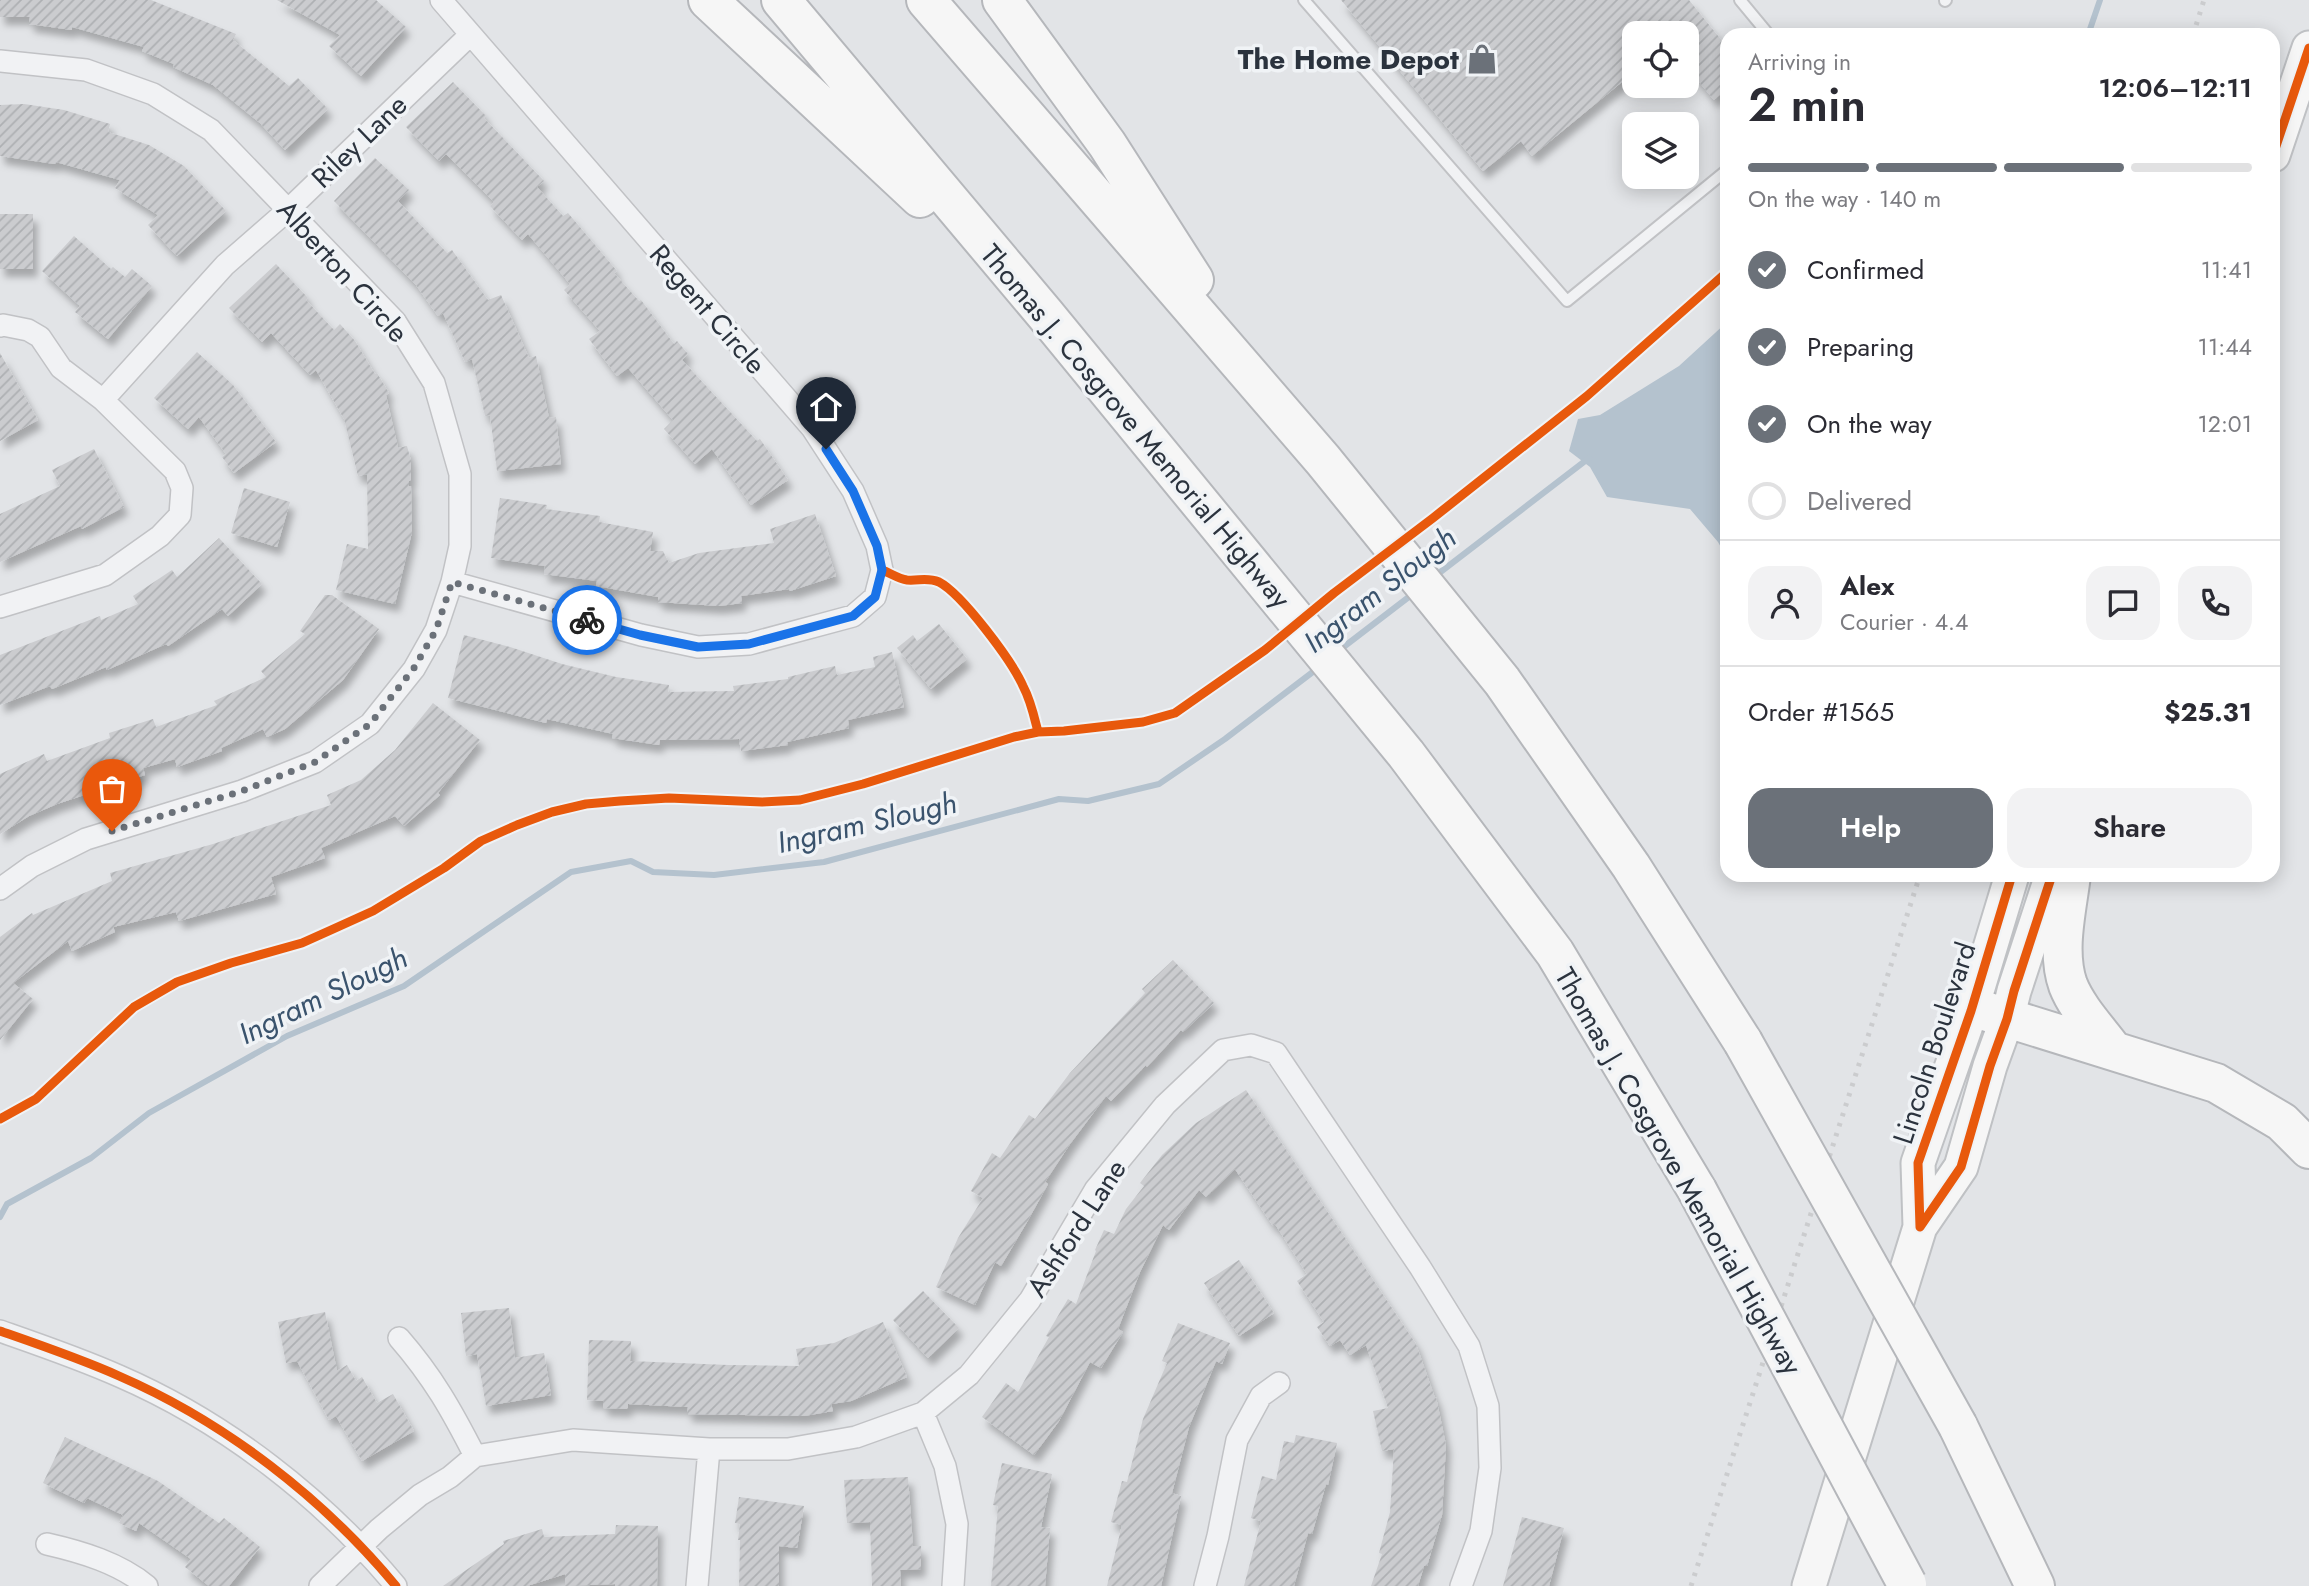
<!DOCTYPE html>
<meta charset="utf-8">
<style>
:root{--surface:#fff;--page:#f2f2f3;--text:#2b2b33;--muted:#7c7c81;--line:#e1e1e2;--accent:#6b7179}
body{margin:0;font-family:Jost,sans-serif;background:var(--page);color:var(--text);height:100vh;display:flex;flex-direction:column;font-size:26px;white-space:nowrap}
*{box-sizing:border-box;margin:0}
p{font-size:23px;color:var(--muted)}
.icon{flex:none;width:38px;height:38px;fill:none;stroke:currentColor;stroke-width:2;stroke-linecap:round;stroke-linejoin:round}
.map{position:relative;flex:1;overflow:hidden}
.side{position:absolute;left:1720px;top:28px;width:560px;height:854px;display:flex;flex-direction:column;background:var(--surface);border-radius:21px;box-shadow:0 4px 18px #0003}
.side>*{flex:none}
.controls{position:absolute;left:1622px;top:21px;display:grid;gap:14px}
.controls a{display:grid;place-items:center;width:77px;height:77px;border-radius:14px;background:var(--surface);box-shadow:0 4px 18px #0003;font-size:35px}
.pin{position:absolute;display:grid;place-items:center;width:60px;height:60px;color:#fff;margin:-72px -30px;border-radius:50% 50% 50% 0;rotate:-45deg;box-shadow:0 0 7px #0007}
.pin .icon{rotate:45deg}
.courier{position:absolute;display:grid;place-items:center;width:70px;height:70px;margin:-35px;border:5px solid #1a73e8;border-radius:50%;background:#fff;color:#222;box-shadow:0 2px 9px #0007}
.overview em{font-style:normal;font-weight:600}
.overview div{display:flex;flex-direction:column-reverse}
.overview{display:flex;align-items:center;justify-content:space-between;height:119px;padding:0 28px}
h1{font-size:46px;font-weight:600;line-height:52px}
.bar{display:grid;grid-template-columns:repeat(4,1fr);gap:10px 7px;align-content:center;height:84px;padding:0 28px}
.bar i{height:9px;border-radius:5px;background:var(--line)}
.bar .active{background:var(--accent)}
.bar p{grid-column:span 4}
.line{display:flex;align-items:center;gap:18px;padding:0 28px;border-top:2px solid var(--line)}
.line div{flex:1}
.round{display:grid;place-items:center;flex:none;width:74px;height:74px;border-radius:21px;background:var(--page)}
ol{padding:0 28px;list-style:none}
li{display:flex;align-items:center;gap:21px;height:77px}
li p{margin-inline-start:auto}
li .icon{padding:7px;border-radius:50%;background:var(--accent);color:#fff;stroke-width:4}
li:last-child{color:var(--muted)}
li i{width:38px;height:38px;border:4px solid var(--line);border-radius:50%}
.primary-button{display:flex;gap:14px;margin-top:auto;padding:14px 28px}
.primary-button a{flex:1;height:80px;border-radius:21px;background:var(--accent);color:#fff;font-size:28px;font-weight:600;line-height:80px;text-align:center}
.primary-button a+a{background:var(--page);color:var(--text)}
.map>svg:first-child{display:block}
.water{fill:#b4c2ce}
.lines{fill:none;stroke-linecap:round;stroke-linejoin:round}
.stream{stroke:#b4c2ce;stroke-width:6}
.building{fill:url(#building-hatch);filter:url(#shadow)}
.service-casing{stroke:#c1c2c5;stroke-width:14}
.minor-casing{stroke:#c1c2c5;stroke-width:24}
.primary-casing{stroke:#bfc1c4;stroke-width:37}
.motorway-casing{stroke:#b5b7bb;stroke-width:42}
.service{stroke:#f1f2f4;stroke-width:10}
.minor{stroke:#f1f2f4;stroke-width:21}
.primary{stroke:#f6f6f6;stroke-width:33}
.motorway{stroke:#f6f6f6;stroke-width:38}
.rail{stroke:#cbccce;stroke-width:5;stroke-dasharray:3.5 7;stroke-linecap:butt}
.motorway-bridge-casing{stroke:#b5b7bb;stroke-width:42;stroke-linecap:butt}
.motorway-bridge{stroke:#f6f6f6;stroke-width:38}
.cycleway-casing{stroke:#f0f3f6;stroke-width:13}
.cycleway{stroke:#e8590c;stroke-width:9}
.done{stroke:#6b7179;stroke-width:7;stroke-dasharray:0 12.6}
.route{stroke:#1a73e8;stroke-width:9}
.labels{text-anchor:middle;stroke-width:7;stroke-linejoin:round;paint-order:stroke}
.poi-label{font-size:28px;font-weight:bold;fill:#2b333e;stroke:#f0f3f6;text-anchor:end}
.street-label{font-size:28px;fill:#2b333e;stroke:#f0f3f6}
.water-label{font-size:30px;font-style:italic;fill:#3a536d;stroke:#f0f3f6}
</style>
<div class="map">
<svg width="2309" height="1586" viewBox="0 0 2309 1586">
<defs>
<pattern id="building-hatch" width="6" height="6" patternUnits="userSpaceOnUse" patternTransform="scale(1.75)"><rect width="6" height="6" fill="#cbcccf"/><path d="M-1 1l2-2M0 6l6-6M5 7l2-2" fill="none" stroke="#aeb0b3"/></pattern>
<filter id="shadow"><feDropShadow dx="4.5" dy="8" stdDeviation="3.5" flood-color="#0004"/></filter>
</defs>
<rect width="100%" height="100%" fill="#e2e4e7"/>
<path class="water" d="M1727,322V558L1718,542L1690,509L1607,497L1590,467L1569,451L1578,419L1600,415L1679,366Z"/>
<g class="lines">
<path class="stream" d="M2088,35L2100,0
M1434,577L1589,458
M1337,652L1414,593
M0,1217L7,1204L91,1158L149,1113L287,1036L404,986L571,872L631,861L653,872L714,875L824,862L1059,799L1088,801L1159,784L1225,739L1318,668"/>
</g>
<path class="building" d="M0,0H151L236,34L233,40L289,86L298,78L328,109L285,150L260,123L213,85L173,67L174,64L142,51L144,47L72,27V30L29,24L30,17H0Z
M277,0H376L406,27L361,76L329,46L340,35Z
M1341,0H1689L1727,47V88L1714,100L1687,67V33H1634V72L1532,156L1521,141L1483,171Z
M453,82L486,116L484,118L544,181L537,187L563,216L568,213L617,271L614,273L639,301L641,300L674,344L677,341L688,354L682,360L757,441L760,439L788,480L751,505L712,449L695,464L664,429L673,420L628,368L617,376L589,339L600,331L564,290L570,284L528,234L522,240L490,206L494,202L446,154L439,161L406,127Z
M24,104L64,110L110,124L108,132L149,145L184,166L226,211L177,256L148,225L158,215L115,188L120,180L56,162L55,164L0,156V105Z
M375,158L409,190L398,201L447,253L452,250L488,300L501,295L529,358L536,356L549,418L556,417L561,464L497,471L490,415L485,416L472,359L465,362L443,313L438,316L416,285L334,201Z
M0,214H33V269H0Z
M74,236L111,269L113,267L125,277L132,269L152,286L108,339L75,312L80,306L42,271Z
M276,264L308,298L306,300L334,330L340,324L355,341L375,374L377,373L389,393L386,395L398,448L407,446L411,461V481H409V486H411L412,532L395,604L336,590L347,544L368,549L367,474L358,476L344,419L316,370L310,375L271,333L262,342L229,308Z
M197,352L233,385L276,442L234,473L222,457L226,454L199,417L188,429L154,398Z
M0,353L38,420L0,441Z
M94,449L124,507L82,529L81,526L0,562V514L60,486L52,470Z
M244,488L290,502L277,547L231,533Z
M500,498L547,505L546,509L600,516L599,522L653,532L650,551H663L669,563L699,553L774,543L770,529L815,514L836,576L790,591L789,589L741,596L742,603L719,606L658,602V597L596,586L597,581L544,574L545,566L491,558Z
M219,538L262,584L228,616L222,609L168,646L166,644L107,670L106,667L52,689L50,686L0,705V655L100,616L101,620L138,604L133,596L172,570L177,577Z
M325,595H332L379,629L343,680L285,729L267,737L263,729L221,748L222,751L177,767L175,759L143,768L145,775L57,804L29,816L0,834V774L44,754L47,761L110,738L109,733L153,719L156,727L217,705L214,701L266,677L261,671L305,634L300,631Z
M939,624L967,659L931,689L897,648L913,635L917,641Z
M464,635L510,647L562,664L616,677L669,685L668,692L734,691L733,686L788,679V677L835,666L837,675L875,667L873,657L892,652L904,707L848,720L849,728L787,742L788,745L741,751L739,739L660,740L659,745L612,738L613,734L547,719L546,723L448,698Z
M433,703L480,740L438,793L440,795L404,826L395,816L321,848L325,858L271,877L276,894L179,921L176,912L113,927L115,932L72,951L68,941L13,983L33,999L0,1040V937L32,913L33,915L112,881L110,873L213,844L331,805L327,795L361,780L395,750Z
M1173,960L1214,1003L1183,1032L1181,1030L1147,1067L1146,1065L1111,1101L1106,1096L1070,1144L1045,1182L1048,1184L1027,1222L1001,1266L995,1262L975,1305L936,1287L958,1238L983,1198L971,1191L992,1153L1000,1158L1029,1115L1035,1119L1070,1073L1145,993L1142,989Z
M1246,1090L1416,1344L1435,1398L1436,1397L1446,1445L1442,1515L1427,1566H1424L1418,1586H1371L1382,1554L1379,1553L1390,1512L1394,1449L1382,1451L1373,1411L1388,1408L1366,1345L1350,1355L1340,1340L1330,1346L1317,1327L1324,1322L1297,1281L1307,1274L1275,1224L1273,1226L1235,1169L1206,1197L1199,1190L1169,1230L1163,1225L1140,1272L1118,1329L1123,1332L1101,1368L1090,1362L1059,1421L1034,1455L982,1417L1006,1383L1018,1392L1049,1337L1046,1336L1068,1299L1076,1304L1096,1251L1095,1250L1104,1230L1114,1234L1126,1209L1144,1186L1140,1183L1162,1155L1196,1123Z
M1239,1260L1274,1313L1239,1336L1204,1283Z
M923,1291L959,1328L928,1358L893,1320Z
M509,1308L515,1358L544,1353L551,1395L486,1406L477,1354L466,1356L461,1313Z
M325,1312L337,1371L347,1365L356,1381L362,1377L377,1403L393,1394L414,1431L362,1461L336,1416L329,1420L297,1361L286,1363L278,1322Z
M883,1322L907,1377L851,1401L831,1404L833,1411L804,1416L687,1414L688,1407L628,1404V1409L603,1408V1401L587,1400L589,1340L631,1341L630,1361L728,1365L799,1366L796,1349L834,1343Z
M1178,1323L1230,1343L1222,1364L1216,1361L1189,1427L1172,1493L1181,1496L1161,1586H1107L1122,1525L1111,1522L1122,1481L1127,1482L1143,1419L1167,1363L1162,1361Z
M1296,1435L1337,1443L1328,1485L1326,1484L1312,1534L1308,1533L1294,1586H1244L1261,1521L1251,1518L1262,1476L1276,1480L1284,1441L1294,1443Z
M65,1437L158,1481L219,1523L224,1518L260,1547L229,1586H209L185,1567L191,1559L139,1523L136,1531L119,1523L123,1515L87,1498L84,1503L43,1483Z
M1002,1463L1052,1474L1041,1527L1050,1528L1045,1586H991L998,1506L993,1505Z
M908,1477L913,1546H921V1569L900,1570L901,1586H872L870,1522L847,1523L844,1480Z
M739,1497L804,1506L797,1548L779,1546V1586H739L740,1540H738L740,1524L735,1523Z
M1522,1517L1564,1528L1549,1586H1503Z
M616,1525L658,1526L657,1586H615V1584L565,1586V1574L527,1586H443L504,1544L503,1541L542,1529L544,1537L615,1534Z"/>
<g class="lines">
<g class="service-casing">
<path id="service" d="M1304,0L1567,301L1727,170
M1740,0L1769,35
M1945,1L1946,0"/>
</g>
<g class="minor-casing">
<path id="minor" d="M441,0L812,428L853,491L877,546L882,570L875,597L853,616L749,644L698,647L641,635L452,582
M0,61L86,70L153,94L211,130L395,321L434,383L460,474V546L452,582L436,630L414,669L370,724L315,762L242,791L86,839L32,866L0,889
M0,326L3,325L28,330L40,337L61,368L103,400L175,471L182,488L180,515L160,536L105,575L0,607
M103,400L225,265L288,210L470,35
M0,1331C40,1345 81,1359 119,1376C225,1422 323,1498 396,1586
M399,1338C433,1377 452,1411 475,1456
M923,1413L945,1466L957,1524L953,1586
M47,1544C82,1552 119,1563 147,1586
M320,1586L379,1529L420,1495L450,1477L475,1456L573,1440L709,1449H788L856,1437L923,1413L969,1375L1030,1300L1095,1190L1165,1105L1223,1050L1251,1045L1276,1053L1420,1267L1469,1346L1488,1406L1490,1468L1481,1531L1461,1586
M697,1586L709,1449
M1205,1586L1218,1536L1237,1440L1261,1396L1279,1383"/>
</g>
<g class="primary-casing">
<path id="primary" d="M2273,155L2309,48
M1920,1227L1918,1163L1971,1011L2012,875
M1809,1586L1920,1227L1961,1167L1990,1066L2007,1019L2014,991L2052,875"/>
</g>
<g class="motorway-casing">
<path id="motorway" d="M708,0L920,198
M781,0L1045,314L1406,754L1555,953L1697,1190
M926,0L1323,460L1502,681L1631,866L1743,1042
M1002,0L1107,144L1194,280
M2071,875C2067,909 2056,951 2068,985C2077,1008 2097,1029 2112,1049
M1972,1007L2216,1083L2282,1122L2309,1149
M1958,1426L2035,1586"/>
</g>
<use href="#service" class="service"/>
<use href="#minor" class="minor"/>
<use href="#primary" class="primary"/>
<use href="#motorway" class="motorway"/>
<path class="rail" d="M2193,35L2204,0
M1691,1586L1920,875"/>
<g class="motorway-bridge-casing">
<path id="motorway-bridge" d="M1743,1042L1958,1426
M1697,1190L1907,1584"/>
</g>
<use href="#motorway-bridge" class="motorway-bridge"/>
<g class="cycleway-casing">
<path id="cycleway" d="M2273,155L2309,48
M882,570C890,573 899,579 907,580C919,581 927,577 939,582C962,594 1012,661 1023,686C1031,701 1034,716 1038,732
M0,1119L36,1099L134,1007L177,982L231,963L302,943L331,930L373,911L444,868L481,841L517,825L552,812L586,804L620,801L669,798L762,802L800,800L863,784L1014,737L1038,732L1064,731L1143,722L1175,713L1265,650L1334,593L1433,518L1587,396L1727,272
M1920,1227L1961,1167L1990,1066L2007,1019L2014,991L2052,875
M1920,1227L1918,1163L1971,1011L2012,875
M0,1331C40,1345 81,1359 119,1376C225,1422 323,1498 396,1586"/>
</g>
<use href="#cycleway" class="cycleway"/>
</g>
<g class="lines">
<path class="done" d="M112,831L242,791L315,762L370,724L414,668L436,630L452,582L587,620"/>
<path class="route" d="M587,620L640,635L698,647L749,644L853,616L875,597L882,570L877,546L853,491L826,449"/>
</g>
<defs>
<g id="shop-bare" transform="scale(2.415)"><path d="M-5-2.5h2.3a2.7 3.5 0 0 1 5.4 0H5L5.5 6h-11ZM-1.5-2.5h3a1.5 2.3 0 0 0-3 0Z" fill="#6b7179" stroke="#f0f3f6" stroke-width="2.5" paint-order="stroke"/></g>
</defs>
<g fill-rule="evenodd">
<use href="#shop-bare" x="1482" y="59"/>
</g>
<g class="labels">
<g class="poi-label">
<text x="1459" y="69">The Home Depot</text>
</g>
<g class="street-label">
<text transform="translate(359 141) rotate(-44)" y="10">Riley Lane</text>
<text transform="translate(343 271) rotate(48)" y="10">Alberton Circle</text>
<text transform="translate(708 309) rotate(49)" y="10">Regent Circle</text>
<text transform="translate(1136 426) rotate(50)" y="10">Thomas J. Cosgrove Memorial Highway</text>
<text transform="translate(1934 1043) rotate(-72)" y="10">Lincoln Boulevard</text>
<text transform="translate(1679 1171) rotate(60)" y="10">Thomas J. Cosgrove Memorial Highway</text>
<text transform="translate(1076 1228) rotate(-57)" y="10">Ashford Lane</text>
</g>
<g class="water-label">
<text transform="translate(1380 590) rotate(-38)" y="10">Ingram Slough</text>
<text transform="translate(867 823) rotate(-13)" y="10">Ingram Slough</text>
<text transform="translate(323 996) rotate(-26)" y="10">Ingram Slough</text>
</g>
</g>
</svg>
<div class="controls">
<a><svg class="icon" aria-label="locate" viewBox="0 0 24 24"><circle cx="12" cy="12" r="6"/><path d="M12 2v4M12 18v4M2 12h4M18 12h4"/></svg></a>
<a><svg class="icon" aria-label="layers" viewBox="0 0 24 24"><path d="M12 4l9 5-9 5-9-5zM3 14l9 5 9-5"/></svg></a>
</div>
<div class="pin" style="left:112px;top:831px;background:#ea580c"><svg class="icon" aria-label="bag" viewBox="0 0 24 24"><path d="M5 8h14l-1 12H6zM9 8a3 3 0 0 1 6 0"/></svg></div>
<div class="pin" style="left:826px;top:449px;background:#1f2937"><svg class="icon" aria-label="home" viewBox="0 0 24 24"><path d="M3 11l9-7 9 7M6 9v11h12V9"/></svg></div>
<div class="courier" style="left:587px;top:620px"><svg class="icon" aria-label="bike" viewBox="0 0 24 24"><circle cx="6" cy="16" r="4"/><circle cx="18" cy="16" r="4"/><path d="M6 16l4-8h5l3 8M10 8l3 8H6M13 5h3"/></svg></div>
<section class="side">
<div class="overview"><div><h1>2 min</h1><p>Arriving in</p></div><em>12:06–12:11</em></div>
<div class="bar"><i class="active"></i><i class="active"></i><i class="active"></i><i></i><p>On the way · 140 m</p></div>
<ol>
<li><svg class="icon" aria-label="check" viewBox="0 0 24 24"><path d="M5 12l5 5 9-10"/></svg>Confirmed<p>11:41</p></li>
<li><svg class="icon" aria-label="check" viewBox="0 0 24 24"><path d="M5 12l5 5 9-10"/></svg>Preparing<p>11:44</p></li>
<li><svg class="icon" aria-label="check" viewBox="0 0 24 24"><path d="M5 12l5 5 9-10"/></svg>On the way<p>12:01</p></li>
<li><i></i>Delivered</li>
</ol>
<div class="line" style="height:126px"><a class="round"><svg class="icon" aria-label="person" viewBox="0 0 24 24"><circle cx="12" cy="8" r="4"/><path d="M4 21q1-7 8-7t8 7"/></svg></a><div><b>Alex</b><p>Courier · 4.4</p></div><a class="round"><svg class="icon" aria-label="chat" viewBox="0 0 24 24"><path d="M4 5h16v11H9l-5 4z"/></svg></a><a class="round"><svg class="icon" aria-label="phone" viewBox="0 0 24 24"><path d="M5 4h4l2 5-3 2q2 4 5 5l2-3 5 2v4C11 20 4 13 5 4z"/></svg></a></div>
<div class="line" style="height:91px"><div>Order #1565</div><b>$25.31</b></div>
<div class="primary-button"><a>Help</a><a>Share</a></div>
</section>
</div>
